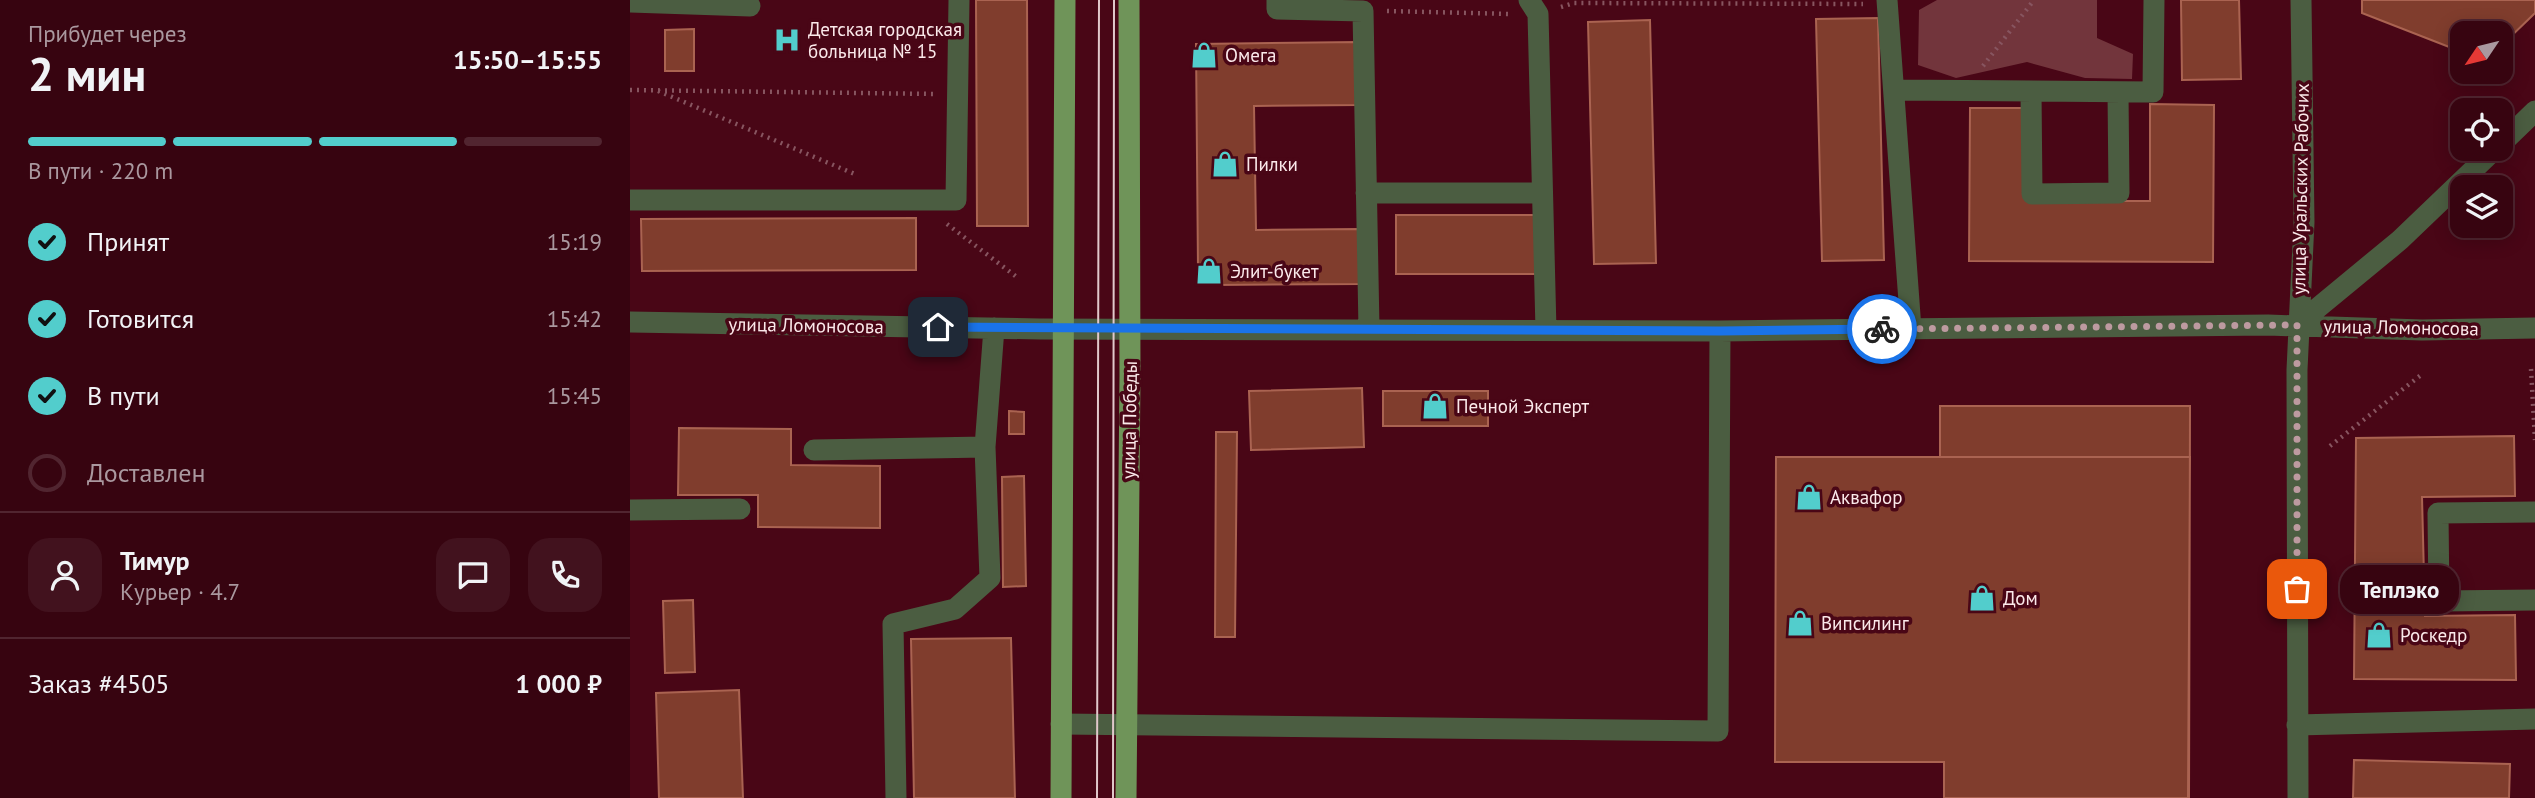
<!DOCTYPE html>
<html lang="ru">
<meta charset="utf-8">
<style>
:root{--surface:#370410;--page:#42121e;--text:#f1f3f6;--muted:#aa989f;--line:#512530;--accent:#52cdcc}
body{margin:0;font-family:"PT Sans",sans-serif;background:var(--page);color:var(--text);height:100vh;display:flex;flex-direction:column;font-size:26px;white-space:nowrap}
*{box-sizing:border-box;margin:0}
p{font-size:23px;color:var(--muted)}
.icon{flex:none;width:38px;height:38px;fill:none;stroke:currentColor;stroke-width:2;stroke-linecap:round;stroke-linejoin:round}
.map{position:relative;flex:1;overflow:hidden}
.details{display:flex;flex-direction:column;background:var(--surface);width:630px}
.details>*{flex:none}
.needle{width:46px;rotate:235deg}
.buttons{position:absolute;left:1820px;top:21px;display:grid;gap:14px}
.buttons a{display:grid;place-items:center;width:63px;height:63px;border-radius:14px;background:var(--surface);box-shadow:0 4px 18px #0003,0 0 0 2px var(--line);font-size:35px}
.pin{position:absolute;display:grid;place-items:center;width:60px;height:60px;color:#fff;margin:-30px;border-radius:14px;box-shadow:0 4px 10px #0006}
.courier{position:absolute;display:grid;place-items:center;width:70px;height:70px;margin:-35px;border:5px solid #1a73e8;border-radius:50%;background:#fff;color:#222;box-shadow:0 2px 9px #0007}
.bubble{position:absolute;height:49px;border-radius:21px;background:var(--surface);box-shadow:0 4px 18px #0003,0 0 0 2px var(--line);font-size:23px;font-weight:700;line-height:49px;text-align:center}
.headline em{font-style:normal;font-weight:700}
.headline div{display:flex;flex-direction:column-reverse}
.headline{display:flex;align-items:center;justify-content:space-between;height:119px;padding:0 28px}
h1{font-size:46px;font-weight:700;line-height:52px}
.bar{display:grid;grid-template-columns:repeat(4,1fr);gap:10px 7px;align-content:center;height:84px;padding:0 28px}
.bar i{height:9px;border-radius:5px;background:var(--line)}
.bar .selected{background:var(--accent)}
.bar p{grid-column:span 4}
.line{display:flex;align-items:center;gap:18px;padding:0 28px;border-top:2px solid var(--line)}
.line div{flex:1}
.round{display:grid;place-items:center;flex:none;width:74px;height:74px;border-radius:21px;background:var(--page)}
ol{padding:0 28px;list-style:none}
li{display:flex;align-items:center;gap:21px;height:77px}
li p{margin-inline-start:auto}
li .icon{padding:7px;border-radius:50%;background:var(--accent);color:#111;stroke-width:4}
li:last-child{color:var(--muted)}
li i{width:38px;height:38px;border:4px solid var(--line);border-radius:50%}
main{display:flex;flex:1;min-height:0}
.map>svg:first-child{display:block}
.green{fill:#72353c}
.building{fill:#803d2d;stroke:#aa6351;stroke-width:2}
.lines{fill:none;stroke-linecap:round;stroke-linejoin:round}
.path{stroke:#875560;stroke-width:4.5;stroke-dasharray:2 5;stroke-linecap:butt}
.minor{stroke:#4b5d41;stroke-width:21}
.major{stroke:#6f9459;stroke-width:21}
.tram{stroke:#e1c8cb;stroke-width:2}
.done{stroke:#bd9aa0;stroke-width:7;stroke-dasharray:0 12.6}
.route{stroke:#1a73e8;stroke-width:9}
.labels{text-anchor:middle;stroke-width:7;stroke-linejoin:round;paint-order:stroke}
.poi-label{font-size:19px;fill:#fbe9ea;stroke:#490616;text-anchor:start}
.street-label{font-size:19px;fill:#fbe9ea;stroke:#490616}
</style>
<main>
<section class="details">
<div class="headline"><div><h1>2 мин</h1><p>Прибудет через</p></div><em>15:50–15:55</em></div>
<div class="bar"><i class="selected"></i><i class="selected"></i><i class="selected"></i><i></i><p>В пути · 220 m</p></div>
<ol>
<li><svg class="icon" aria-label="check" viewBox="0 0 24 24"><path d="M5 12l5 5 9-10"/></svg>Принят<p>15:19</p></li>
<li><svg class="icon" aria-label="check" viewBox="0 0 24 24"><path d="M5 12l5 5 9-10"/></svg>Готовится<p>15:42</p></li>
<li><svg class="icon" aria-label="check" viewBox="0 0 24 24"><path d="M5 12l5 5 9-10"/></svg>В пути<p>15:45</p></li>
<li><i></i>Доставлен</li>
</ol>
<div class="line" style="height:126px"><a class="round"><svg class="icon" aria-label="person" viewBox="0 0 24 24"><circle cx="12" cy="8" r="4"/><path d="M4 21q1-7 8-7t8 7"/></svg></a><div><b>Тимур</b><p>Курьер · 4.7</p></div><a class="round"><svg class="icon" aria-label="chat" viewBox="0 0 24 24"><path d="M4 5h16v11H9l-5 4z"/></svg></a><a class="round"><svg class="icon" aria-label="phone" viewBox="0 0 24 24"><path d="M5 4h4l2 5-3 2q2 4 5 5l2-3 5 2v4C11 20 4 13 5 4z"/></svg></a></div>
<div class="line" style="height:91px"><div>Заказ #4505</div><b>1 000 ₽</b></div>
</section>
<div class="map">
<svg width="1905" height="798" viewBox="0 0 1905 798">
<rect width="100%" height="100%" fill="#490616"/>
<path class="green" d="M1307,0H1467V38L1503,54L1502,79L1455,78L1397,62L1326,78L1288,65L1289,10Z"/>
<path class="building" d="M346,0H397L398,226H347Z
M1551,0H1609L1611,79L1552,80Z
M1732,0H1905V13L1871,46V33H1832V52L1732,13Z
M1248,18L1254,260L1192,261L1186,19Z
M1020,20L1026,263L964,264L958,22Z
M64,29V71H35V30Z
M728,42L729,105L624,106L626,230L730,229L731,284L584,285L568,269L566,44Z
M1520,104L1584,105L1583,262L1339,261L1340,108H1399V201H1520Z
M766,215H907V274H766Z
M286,218V270L12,271L11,219Z
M732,388L734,447L621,450L619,391Z
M753,391H858V426H753Z
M1310,406H1560L1559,798H1314V762H1145L1146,457H1310Z
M379,411L394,412V434H379Z
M49,428L161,429V465L250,466V528L128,527V495H48Z
M586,432H607L605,637H585Z
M1884,436L1885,496L1792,497L1795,616L1885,615L1886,680L1724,679L1726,438Z
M1146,457H1560L1558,798H1314V762H1145Z
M394,476L396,586L373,587L372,477Z
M63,600L65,672L35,673L33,601Z
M381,638L385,798H284L281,639Z
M109,690L113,798H29L26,693Z
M1724,760L1880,764L1879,798H1723Z"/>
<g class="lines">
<path class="path" d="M931,7L944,3L1233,4
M757,11L881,14
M1353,66L1404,0
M0,90L306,94
M28,91L227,175
M317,224L388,278
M1901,369L1905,440
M1700,446L1791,375"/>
<path class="minor" d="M647,0V9L733,11L739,329
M899,0L908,14L916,330
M1257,0L1281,329
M0,2L120,6
M1265,90L1523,92L1524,0
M1401,91L1402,194L1489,193L1488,92
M1871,144L1905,111
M736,193H912
M0,200H326L329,0
M0,322L410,329L1090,331L1638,325L1792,330L1905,328
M1667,325L1770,240L1865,149
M184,450L355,447
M0,510L110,509
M1905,512L1808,513L1809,601L1905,600
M431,724L1088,731L1090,331
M1667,725L1905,719
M266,798L263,624L325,609L360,578L355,447L364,328
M1668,798L1667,370L1674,222L1671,0"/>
<path class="major" d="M431,798L435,0
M496,798L500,375L499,0"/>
<path class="tram" d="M467,798L469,0
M483,798L484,0"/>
</g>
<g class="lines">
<path class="done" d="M1252,329L1667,325V589"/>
<path class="route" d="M308,327L1090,331L1252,329"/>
</g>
<defs>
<g id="hospital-bare" transform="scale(2.1)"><path d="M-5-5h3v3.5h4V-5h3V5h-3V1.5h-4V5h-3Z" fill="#52cdcc" stroke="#490616" stroke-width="2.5" paint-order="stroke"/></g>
<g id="shop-bare" transform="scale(2.1)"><path d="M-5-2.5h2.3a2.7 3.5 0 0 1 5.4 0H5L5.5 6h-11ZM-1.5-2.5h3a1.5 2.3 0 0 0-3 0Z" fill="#52cdcc" stroke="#490616" stroke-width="2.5" paint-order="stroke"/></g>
</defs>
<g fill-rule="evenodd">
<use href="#hospital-bare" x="157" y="40"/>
<use href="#shop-bare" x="574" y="55"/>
<use href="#shop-bare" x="595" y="164"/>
<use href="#shop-bare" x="579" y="271"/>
<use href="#shop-bare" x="805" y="406"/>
<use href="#shop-bare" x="1179" y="497"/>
<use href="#shop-bare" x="1352" y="598"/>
<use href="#shop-bare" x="1170" y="623"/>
<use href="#shop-bare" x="1749" y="635"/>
</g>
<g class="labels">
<g class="poi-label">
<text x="178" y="36">Детская городская<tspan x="178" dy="22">больница № 15</tspan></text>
<text x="595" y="62">Омега</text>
<text x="616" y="171">Пилки</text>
<text x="600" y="278">Элит-букет</text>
<text x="826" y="413">Печной Эксперт</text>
<text x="1200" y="504">Аквафор</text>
<text x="1373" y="605">Дом</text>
<text x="1191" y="630">Випсилинг</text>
<text x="1770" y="642">Роскедр</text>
</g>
<g class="street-label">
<text transform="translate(1670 189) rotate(-89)" y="7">улица Уральских Рабочих</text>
<text transform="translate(176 325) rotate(1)" y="7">улица Ломоносова</text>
<text transform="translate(1771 327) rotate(1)" y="7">улица Ломоносова</text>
<text transform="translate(499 420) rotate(-89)" y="7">улица Победы</text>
</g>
</g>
</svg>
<div class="buttons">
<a><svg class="needle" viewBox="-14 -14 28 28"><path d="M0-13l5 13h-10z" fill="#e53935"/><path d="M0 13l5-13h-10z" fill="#aa989f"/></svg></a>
<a><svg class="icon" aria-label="locate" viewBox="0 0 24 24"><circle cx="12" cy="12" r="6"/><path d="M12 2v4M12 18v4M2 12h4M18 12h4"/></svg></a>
<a><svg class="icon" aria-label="layers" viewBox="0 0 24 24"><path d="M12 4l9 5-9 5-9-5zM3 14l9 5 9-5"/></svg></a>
</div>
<div class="pin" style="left:1667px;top:589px;background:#ea580c"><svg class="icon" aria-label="bag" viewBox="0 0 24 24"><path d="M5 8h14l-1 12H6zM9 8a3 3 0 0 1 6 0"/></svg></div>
<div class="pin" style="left:308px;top:327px;background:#1f2937"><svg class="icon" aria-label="home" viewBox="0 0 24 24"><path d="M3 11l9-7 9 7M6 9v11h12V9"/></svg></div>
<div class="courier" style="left:1252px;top:329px"><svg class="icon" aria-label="bike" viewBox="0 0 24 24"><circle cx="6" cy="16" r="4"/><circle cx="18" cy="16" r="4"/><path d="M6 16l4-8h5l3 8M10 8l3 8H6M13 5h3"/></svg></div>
<div class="bubble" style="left:1710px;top:565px;width:119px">Теплэко</div>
</div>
</main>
